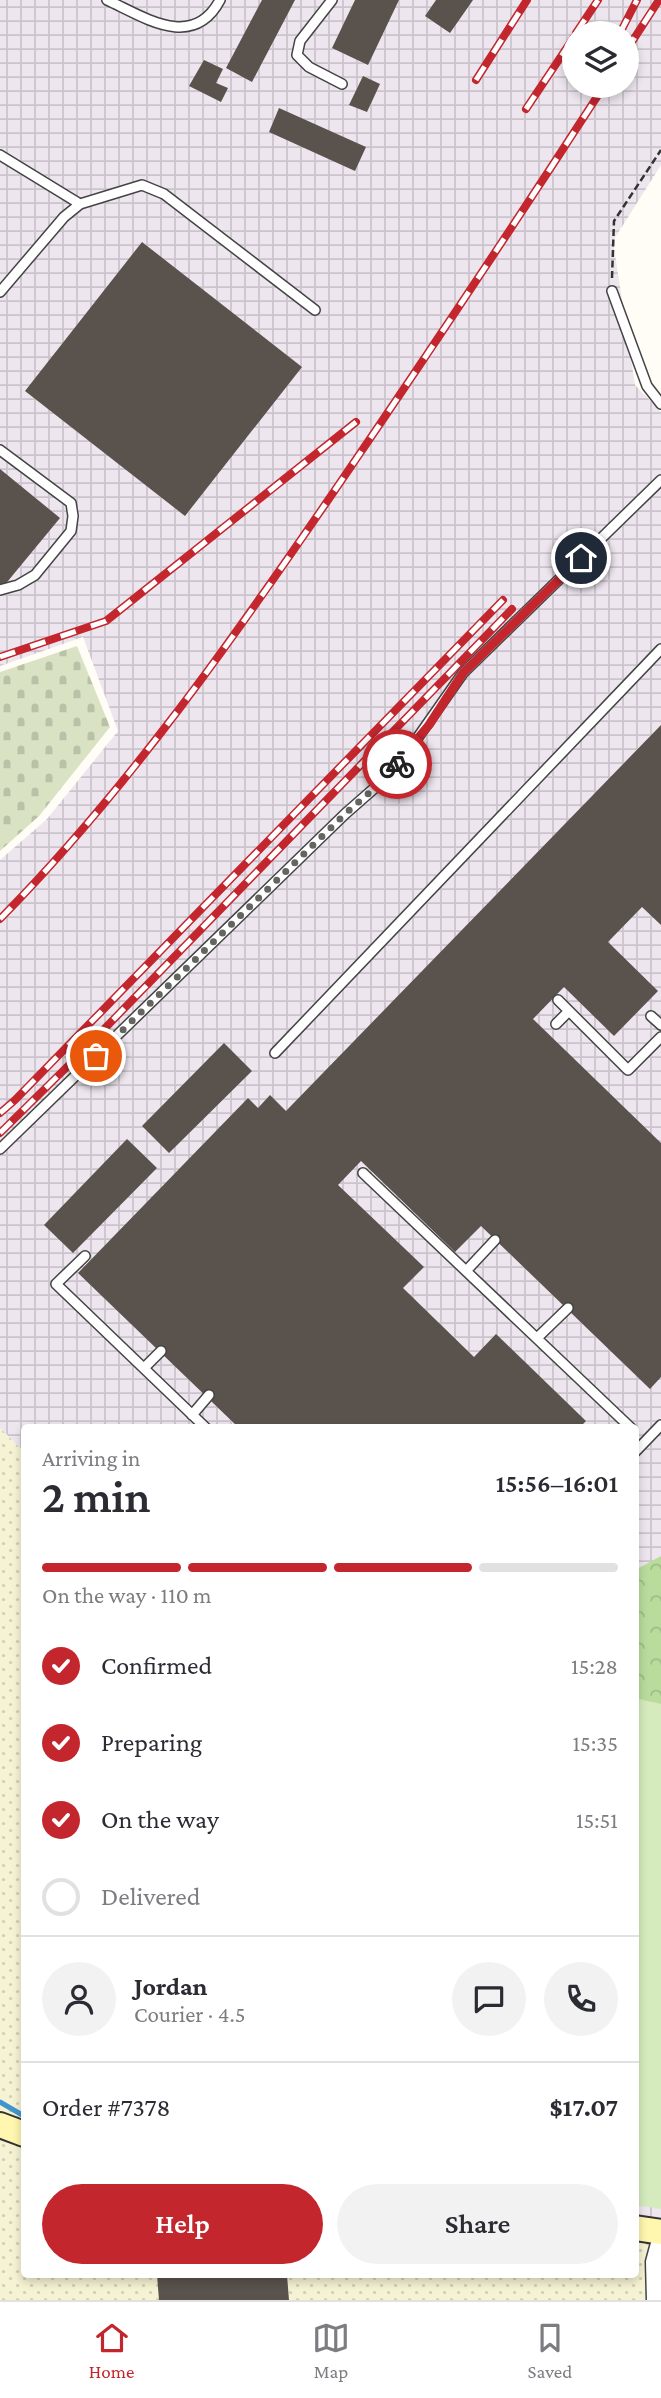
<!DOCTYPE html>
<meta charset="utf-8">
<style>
:root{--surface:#fff;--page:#f2f2f3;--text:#2b2b33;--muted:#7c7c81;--line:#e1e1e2;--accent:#c4262e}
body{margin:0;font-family:"Crimson Pro",serif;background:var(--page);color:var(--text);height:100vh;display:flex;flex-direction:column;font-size:26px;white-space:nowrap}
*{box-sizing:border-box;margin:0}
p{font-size:23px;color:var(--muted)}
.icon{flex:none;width:38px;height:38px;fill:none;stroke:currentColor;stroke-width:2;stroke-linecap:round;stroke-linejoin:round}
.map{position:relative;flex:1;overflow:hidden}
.drawer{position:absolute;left:21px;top:1424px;width:618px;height:854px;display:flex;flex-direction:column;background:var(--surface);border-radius:7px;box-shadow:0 4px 10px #0003}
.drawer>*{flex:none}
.fabs{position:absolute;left:562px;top:21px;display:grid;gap:14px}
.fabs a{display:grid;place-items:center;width:77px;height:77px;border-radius:50%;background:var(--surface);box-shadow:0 4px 10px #0003;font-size:35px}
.pin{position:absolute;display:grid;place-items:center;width:60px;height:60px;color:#fff;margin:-30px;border:4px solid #fff;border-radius:50%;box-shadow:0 2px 7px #0007}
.courier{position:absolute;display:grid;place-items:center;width:70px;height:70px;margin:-35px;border:5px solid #c4262e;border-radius:50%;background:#fff;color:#222;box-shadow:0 2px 9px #0007}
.overview em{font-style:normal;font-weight:600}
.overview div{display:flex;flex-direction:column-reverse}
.overview{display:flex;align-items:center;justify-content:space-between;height:119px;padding:0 21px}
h1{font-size:46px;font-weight:600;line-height:52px}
.bar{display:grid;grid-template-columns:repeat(4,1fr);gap:10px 7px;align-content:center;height:84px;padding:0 21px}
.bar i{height:9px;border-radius:5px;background:var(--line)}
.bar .active{background:var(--accent)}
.bar p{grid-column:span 4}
.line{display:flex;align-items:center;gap:18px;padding:0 21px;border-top:2px solid var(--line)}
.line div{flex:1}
.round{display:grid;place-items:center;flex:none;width:74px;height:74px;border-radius:37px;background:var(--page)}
ol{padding:0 21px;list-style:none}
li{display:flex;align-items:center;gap:21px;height:77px}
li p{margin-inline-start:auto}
li .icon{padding:7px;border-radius:50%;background:var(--accent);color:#fff;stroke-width:4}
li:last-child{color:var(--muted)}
li i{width:38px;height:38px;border:4px solid var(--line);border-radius:50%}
.action{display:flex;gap:14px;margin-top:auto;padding:14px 21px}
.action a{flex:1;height:80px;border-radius:42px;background:var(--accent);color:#fff;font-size:28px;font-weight:600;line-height:80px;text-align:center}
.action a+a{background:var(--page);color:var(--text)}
.tab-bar{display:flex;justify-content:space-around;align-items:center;height:98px;border-top:2px solid var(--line);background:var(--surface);font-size:19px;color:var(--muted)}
.tab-bar a{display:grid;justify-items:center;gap:4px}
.tab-bar .active{color:var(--accent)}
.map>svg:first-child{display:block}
.industrial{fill:url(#industrial-grid);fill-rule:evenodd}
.farmland{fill:url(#farmland-dots)}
.grass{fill:#d5ebbd}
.forest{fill:url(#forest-crowns)}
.cemetery{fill:url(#cemetery-stones)}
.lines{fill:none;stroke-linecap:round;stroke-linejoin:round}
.stream{stroke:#3f96cf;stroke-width:5}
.building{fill:#5a524d}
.service-casing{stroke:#444;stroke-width:12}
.minor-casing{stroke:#444;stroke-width:21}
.secondary-casing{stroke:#333;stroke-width:28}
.path{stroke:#333;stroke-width:2.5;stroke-dasharray:7 3.5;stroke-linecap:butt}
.service{stroke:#fff;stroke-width:9}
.minor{stroke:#fff;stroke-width:18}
.secondary{stroke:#fff6b0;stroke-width:24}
.rail-casing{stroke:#c4262e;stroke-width:8}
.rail{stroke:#fff;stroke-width:5;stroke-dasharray:16;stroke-linecap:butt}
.done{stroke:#646461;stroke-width:7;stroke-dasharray:0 12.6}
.route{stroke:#c4262e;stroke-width:9}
</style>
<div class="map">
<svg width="661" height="2300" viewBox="0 0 661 2300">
<defs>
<pattern id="industrial-grid" width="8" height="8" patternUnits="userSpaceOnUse" patternTransform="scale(1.75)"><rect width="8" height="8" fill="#eee6ef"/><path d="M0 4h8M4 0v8" fill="none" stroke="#cbc4cc"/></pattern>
<pattern id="farmland-dots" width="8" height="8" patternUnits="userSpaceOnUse" patternTransform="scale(1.75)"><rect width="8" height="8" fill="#f6f3d4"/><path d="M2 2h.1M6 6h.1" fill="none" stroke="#d2cfb5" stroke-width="1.8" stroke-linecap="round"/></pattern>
<pattern id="forest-crowns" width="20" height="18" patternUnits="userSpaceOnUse" patternTransform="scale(1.75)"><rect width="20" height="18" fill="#b9dc9c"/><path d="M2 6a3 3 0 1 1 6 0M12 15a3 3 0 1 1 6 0" fill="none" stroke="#9ebc85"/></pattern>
<pattern id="cemetery-stones" width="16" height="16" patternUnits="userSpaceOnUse" patternTransform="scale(1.75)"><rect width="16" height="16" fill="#d9e3c4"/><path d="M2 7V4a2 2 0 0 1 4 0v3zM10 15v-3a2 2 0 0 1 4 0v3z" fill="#b9c2a7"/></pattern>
</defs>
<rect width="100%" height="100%" fill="#fffdf5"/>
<path class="industrial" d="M0,0H661V165L613,241L635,385L661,412V2232L635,2228V1428H24V1452L0,1428V860L47,819L118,731L83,637L0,666ZM574,33H626V86H574Z"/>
<path class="farmland" d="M0,1428L24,1452V2275H635V2228L661,2232V2300H0Z"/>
<path class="grass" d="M635,1698L661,1704V2209L635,2205Z"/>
<path class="forest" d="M661,1556V1704L635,1698V1570Z"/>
<path class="cemetery" d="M77,646L110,727L39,816L0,851V672Z"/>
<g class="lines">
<path class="stream" d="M0,2102L24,2116"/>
</g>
<path class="building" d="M262,0H295L252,82L226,68Z
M355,0H399L368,65L332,48Z
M436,0H473L450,33L425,16Z
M204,60L223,69L216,83L228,88L221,102L189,86Z
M363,76L380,84L367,112L349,105Z
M279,108L366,147L355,171L269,132Z
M142,242L302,367L185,516L25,391Z
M0,469L60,518L3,587L0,585Z
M661,725V925L642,907L608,942L658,991L614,1036L564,987L533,1019L661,1143V1377L650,1389L481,1226L455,1252L361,1161L338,1185L424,1267L403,1288L474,1357L496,1334L586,1421L579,1428H239L78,1273L248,1098L258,1108L270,1095L286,1111Z
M224,1043L252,1071L169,1153L142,1126Z
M127,1139L157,1168L73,1253L44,1225Z
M157,2275H287L289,2300H159Z"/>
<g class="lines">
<g class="service-casing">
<path id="service" d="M107,0C144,17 193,51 220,0
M332,0L300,41L297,55L309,67L342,84
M0,155L80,204
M612,291L647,386L661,404
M0,292L64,217L80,204L142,185L164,194L315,310
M0,450L71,503L73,516L71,531L35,575L18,585L0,590
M558,1000L628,1070L661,1037
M651,1016L661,1025
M556,1024L569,1011
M275,1053L661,649
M0,1149L345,814L386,778L409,750L463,673L661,480
M363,1173L631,1428
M85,1256L56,1284L206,1428
M466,1271L495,1240
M537,1338L568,1308
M144,1368L161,1351
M192,1415L209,1395
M635,1452L661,1425"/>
</g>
<g class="minor-casing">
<path id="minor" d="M656,2300L655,2262L661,2240"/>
</g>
<g class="secondary-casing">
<path id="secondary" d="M0,2125L24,2134
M635,2228L661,2232"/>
</g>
<path class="path" d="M612,278L614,221L661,150"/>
<use href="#service" class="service"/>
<use href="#minor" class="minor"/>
<use href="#secondary" class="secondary"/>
<g class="rail-casing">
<path id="rail" d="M576,33L598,0
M620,33L637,0
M626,51L659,0
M476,80L527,0
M526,109L574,37
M0,657L106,621L356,422
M0,919C127,790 233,639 335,490C426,357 516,222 604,86
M0,1113L15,1100L503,600
M0,1133L77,1057L512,609"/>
</g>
<use href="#rail" class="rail"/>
</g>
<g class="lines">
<path class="done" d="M96,1056L345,814L386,778L397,764"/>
<path class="route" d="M397,764L429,725L463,673L581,558"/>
</g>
</svg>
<div class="fabs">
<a><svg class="icon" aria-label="layers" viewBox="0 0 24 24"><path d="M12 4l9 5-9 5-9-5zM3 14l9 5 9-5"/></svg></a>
</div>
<div class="pin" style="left:96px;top:1056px;background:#ea580c"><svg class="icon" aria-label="bag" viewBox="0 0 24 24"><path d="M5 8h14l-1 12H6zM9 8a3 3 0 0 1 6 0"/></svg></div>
<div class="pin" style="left:581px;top:558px;background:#1f2937"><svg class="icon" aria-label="home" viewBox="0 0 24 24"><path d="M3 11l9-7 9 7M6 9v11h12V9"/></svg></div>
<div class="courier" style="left:397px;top:764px"><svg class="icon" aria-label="bike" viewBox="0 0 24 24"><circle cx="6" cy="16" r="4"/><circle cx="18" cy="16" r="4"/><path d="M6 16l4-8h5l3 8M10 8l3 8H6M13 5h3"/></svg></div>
<section class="drawer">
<div class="overview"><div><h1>2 min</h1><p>Arriving in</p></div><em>15:56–16:01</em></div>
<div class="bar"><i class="active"></i><i class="active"></i><i class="active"></i><i></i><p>On the way · 110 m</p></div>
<ol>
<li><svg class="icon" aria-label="check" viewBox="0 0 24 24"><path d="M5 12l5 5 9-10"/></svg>Confirmed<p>15:28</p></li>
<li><svg class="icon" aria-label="check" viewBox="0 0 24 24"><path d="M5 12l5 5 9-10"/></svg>Preparing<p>15:35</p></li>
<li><svg class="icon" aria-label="check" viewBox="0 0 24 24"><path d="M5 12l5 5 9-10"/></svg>On the way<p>15:51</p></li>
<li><i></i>Delivered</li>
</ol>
<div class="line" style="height:126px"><a class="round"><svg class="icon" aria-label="person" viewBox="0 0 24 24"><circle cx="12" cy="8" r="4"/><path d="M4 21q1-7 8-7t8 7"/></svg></a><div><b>Jordan</b><p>Courier · 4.5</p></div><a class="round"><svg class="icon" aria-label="chat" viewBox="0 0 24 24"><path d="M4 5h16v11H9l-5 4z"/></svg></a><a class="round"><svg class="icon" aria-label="phone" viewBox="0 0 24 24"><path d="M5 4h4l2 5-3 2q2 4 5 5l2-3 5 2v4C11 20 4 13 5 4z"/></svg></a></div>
<div class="line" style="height:91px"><div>Order #7378</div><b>$17.07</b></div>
<div class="action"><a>Help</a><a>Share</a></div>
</section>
</div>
<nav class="tab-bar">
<a class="active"><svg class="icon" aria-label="home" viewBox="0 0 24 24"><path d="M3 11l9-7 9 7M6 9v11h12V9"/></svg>Home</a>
<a><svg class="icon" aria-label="map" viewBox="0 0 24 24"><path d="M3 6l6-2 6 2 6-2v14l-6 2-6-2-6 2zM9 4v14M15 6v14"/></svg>Map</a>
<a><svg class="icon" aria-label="saved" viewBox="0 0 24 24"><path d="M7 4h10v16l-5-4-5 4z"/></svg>Saved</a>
</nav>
